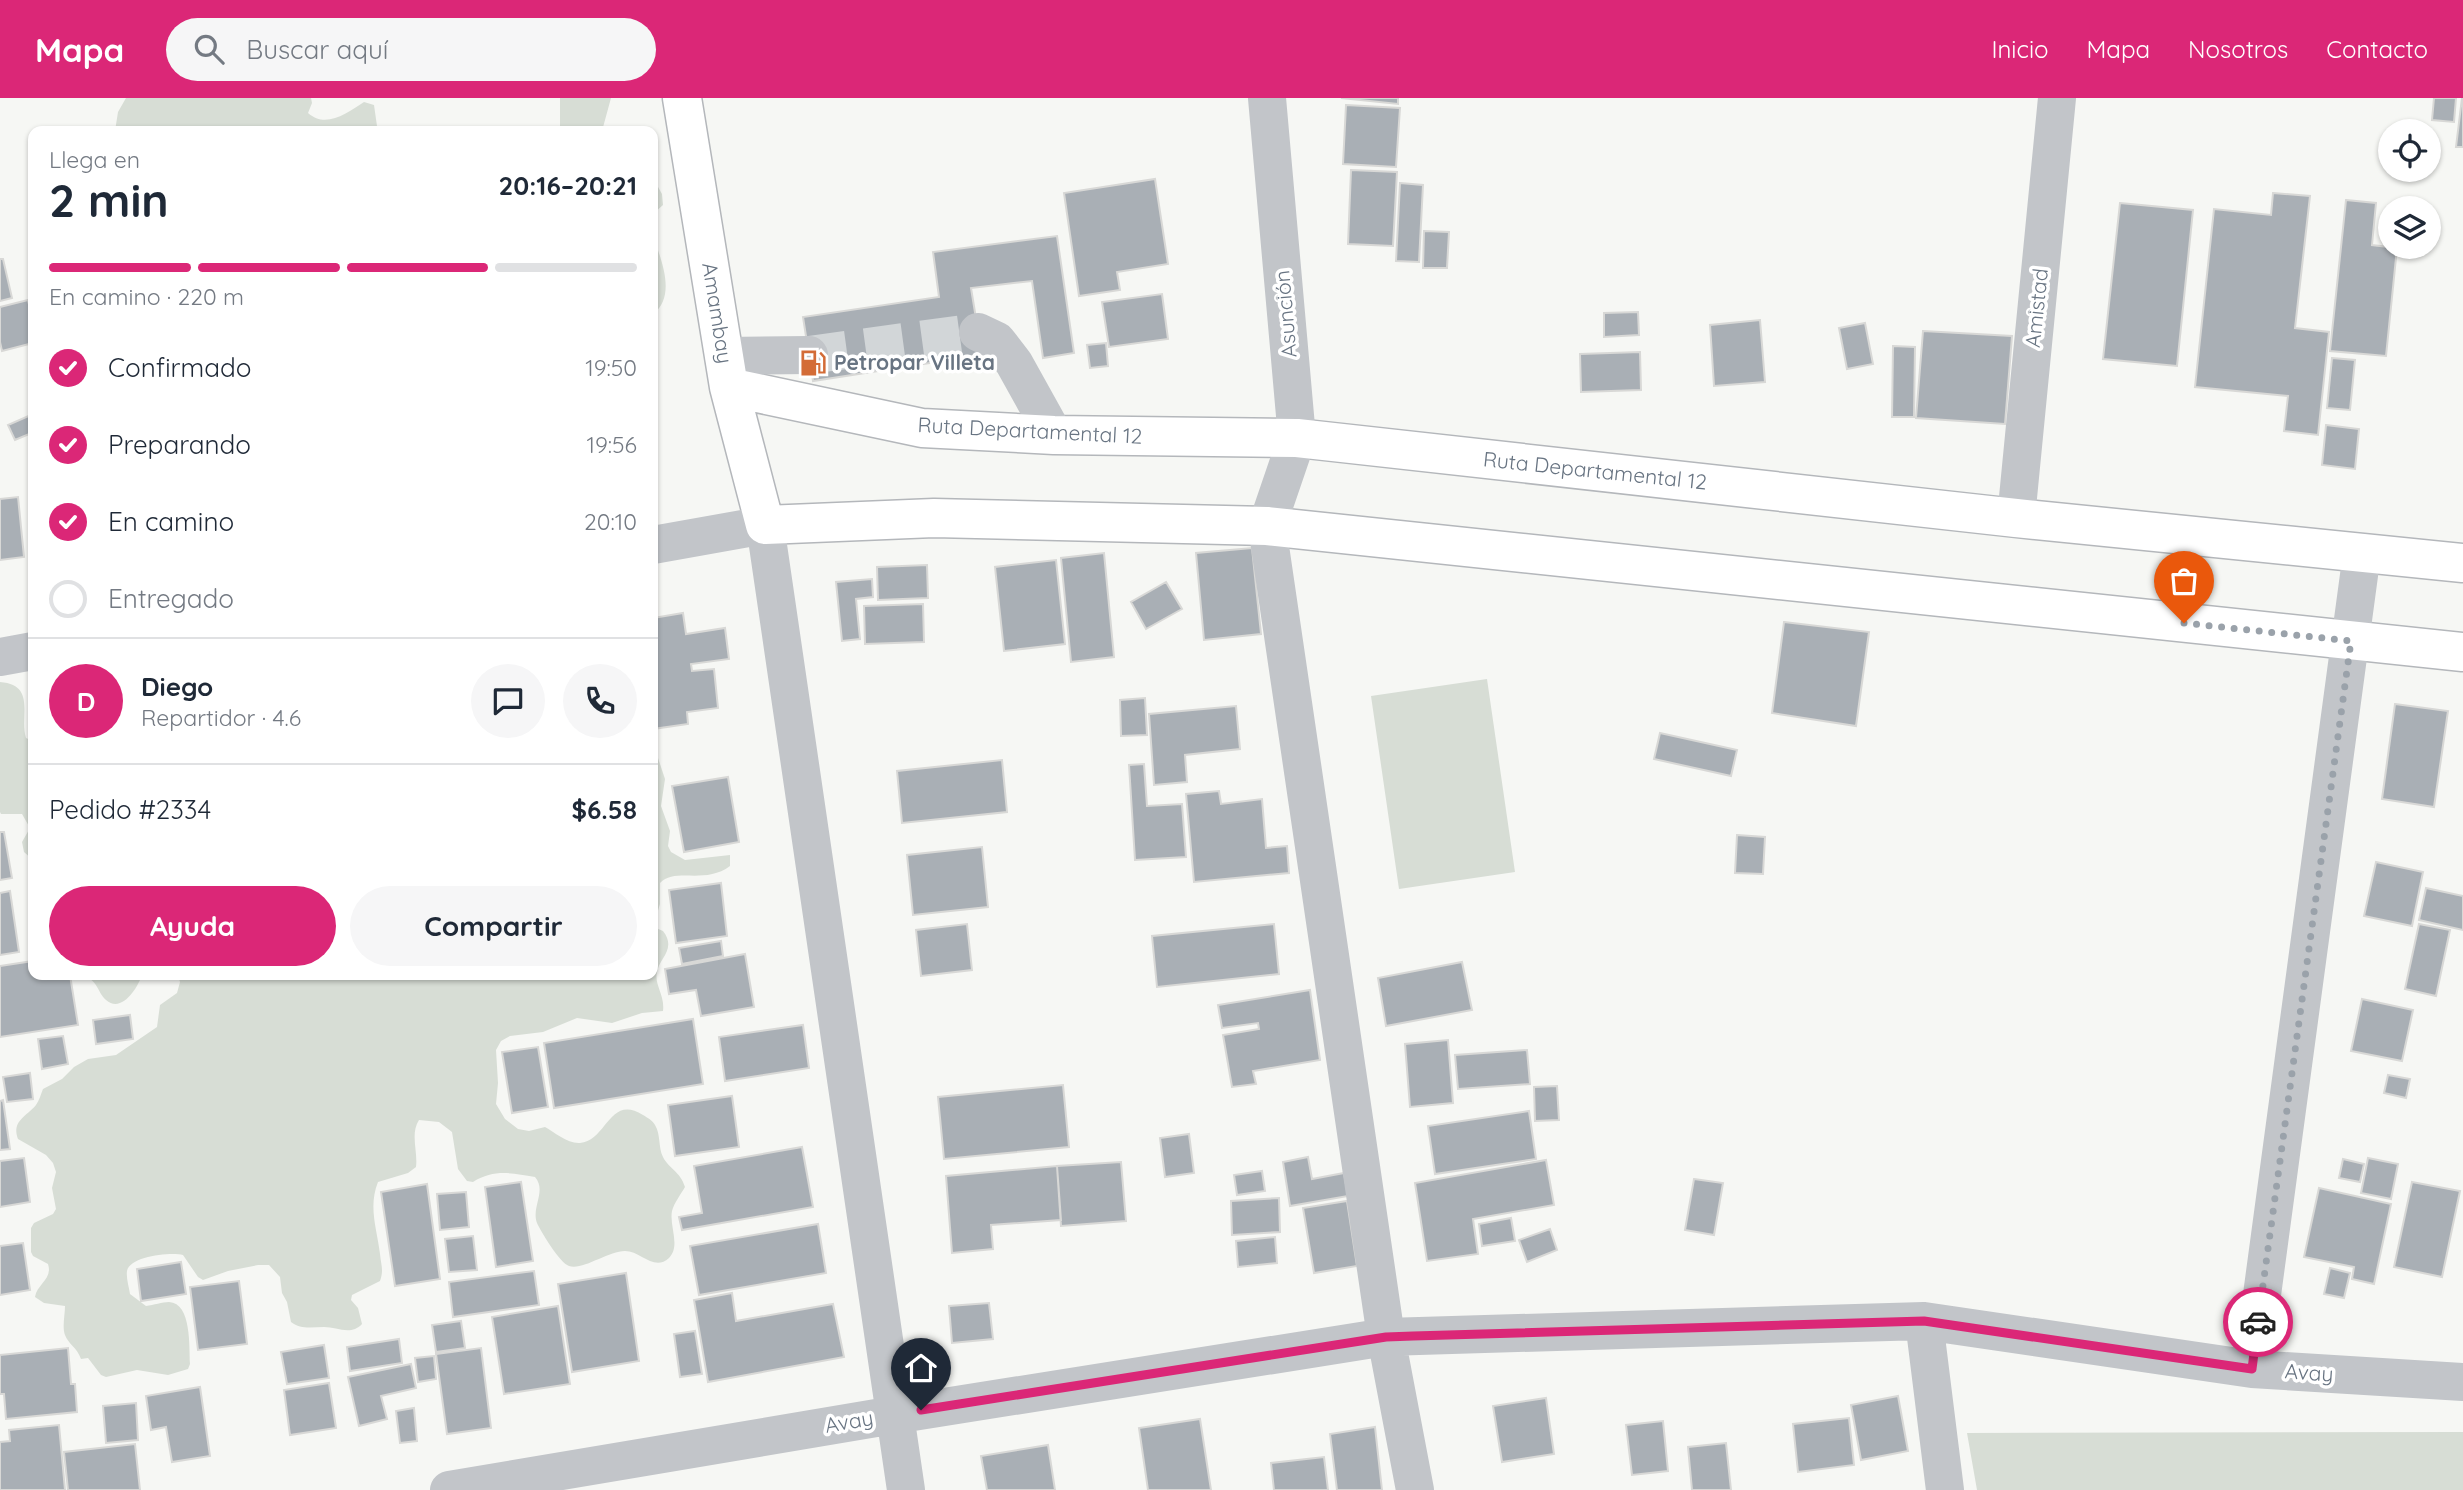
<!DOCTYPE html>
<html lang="es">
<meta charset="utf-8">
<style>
:root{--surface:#fff;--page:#f6f6f7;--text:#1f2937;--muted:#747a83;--line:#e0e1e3;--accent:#db2777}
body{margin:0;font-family:Quicksand,sans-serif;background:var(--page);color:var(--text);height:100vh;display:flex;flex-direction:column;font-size:26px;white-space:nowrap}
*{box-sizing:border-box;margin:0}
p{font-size:23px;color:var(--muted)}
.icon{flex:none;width:38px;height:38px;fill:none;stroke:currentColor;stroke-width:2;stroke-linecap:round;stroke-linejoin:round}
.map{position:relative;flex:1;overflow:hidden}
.panel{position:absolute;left:28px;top:28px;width:630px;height:854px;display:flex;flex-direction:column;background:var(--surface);border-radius:14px;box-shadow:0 2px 5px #0004}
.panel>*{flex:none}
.tools{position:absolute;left:2378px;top:21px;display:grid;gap:14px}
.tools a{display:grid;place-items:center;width:63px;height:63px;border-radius:50%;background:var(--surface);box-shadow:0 2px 5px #0004;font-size:35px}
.pin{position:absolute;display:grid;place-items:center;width:60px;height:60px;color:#fff;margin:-72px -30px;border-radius:50% 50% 50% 0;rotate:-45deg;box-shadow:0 0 7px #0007}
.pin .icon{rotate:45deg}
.courier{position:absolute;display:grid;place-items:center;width:70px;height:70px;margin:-35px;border:5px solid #db2777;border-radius:50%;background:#fff;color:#222;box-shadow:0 2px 9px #0007}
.headline em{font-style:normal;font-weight:700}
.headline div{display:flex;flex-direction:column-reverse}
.headline{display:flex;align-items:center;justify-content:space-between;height:119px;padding:0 21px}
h1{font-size:46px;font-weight:700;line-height:52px}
.bar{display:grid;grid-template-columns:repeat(4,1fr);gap:10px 7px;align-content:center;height:84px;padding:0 21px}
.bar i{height:9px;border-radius:5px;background:var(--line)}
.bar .on{background:var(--accent)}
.bar p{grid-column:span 4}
.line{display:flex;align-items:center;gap:18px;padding:0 21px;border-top:2px solid var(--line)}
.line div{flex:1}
.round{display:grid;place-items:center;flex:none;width:74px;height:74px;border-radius:37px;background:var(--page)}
ol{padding:0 21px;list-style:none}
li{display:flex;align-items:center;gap:21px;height:77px}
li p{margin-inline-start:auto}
li .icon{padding:7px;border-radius:50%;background:var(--accent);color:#fff;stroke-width:4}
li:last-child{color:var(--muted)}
li i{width:38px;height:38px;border:4px solid var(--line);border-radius:50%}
.cta{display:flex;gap:14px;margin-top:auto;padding:14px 21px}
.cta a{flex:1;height:80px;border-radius:42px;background:var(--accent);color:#fff;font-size:28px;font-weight:700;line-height:80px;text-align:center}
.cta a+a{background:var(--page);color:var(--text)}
header{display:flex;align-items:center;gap:42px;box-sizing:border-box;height:98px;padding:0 35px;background:var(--accent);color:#fff}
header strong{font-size:33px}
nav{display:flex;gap:38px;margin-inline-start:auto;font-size:24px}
.search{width:490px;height:63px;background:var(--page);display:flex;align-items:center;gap:18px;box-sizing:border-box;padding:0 24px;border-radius:38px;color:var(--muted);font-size:26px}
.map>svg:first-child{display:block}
.green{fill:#d7ddd5}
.building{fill:#a9afb5;stroke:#d8d8d6;stroke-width:2}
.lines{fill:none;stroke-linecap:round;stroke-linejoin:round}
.minor-tunnel{stroke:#d2d6d8;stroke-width:38;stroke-dasharray:38 19;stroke-linecap:butt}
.major-casing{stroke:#b4b7bb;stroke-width:41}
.minor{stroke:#c2c5c9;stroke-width:38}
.major{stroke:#fff;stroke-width:38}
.done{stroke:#9aa2aa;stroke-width:7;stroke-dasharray:0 12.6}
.route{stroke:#db2777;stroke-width:9}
.labels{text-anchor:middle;stroke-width:7;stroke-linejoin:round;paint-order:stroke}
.street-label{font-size:21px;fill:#687482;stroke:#fff}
.poi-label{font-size:21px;font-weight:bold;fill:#687482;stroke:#fff;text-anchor:start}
</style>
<header>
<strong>Mapa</strong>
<div class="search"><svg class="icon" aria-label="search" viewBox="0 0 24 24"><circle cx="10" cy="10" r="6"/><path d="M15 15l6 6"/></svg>Buscar aquí</div>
<nav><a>Inicio</a><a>Mapa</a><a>Nosotros</a><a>Contacto</a></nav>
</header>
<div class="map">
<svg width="2463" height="1392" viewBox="0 0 2463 1392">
<rect width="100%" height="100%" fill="#f6f7f4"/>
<path class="green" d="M126,0H311L312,5L308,15C326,31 347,15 364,4L374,7L377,28L375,33H115L118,14Z
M560,0H611L602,33H560Z
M653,80L662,96L663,107L653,116Z
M653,138C661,161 677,198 653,216Z
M1487,581L1515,774L1399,791L1371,598Z
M0,584C37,587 19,619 26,640L33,643V762L24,754L22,744L30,730L22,716H1L0,714Z
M653,645L665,681L661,708L670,733L668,748L671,754L685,762L730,757V768C705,787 675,769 660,785V806L654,826L656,830L663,833C677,851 659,860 657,874C654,887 665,897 663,913L642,915L612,925L577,920L543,934L510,938L501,943L496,952L498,985L496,1006L505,1021L518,1031L529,1033L545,1029C554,1034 568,1046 580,1045C607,1043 609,996 643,1017C648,1020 652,1022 655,1027C661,1037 658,1049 663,1059C669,1071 680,1073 685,1089C681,1096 674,1105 672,1113C669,1128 681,1148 669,1160C654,1174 641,1153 625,1153C608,1153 582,1173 569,1168C560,1165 541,1134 537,1125C531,1109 547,1093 535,1079C511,1075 494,1071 473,1084L467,1083L458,1071L452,1034L439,1024L419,1022C410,1036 418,1053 416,1069L408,1075L378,1084C368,1109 377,1131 380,1156C381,1167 384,1172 380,1183L352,1197L351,1202L358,1210L362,1226C351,1238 337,1229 324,1229C313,1229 301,1232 291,1224L287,1204L282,1195L280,1179L269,1167H258L228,1173L203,1182L198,1179L183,1157C171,1154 130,1158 127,1173C126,1180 129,1189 130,1196L146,1208C154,1207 162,1204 169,1204C192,1205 189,1250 190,1266L188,1271L168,1277L137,1272L106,1279L101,1277L88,1260L81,1261C77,1249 68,1246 65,1237C62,1229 65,1217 65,1208L44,1205L35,1199C37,1186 53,1181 48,1166L33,1158L31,1154V1130L34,1125L53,1116L56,1111L52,1090L56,1074L53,1065L46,1057L18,1041C11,1023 27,1018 36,1007C39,1003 41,996 43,991L62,981L74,969L88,961L116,957L157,929L160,907L177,895L180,884L178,877H653Z
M84,877H142C138,889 122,916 106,902C96,892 100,886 84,877Z
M2463,1334V1392H1977L1967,1335Z"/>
<path class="building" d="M1341,0H1398V6Z
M2434,0H2456L2454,24L2432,22Z
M2462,0H2463V49H2456Z
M1346,7L1400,10L1396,69L1343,66Z
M1351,72L1397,74L1393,148L1348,146Z
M1155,81L1168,166L1117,174L1120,192L1079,198L1064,95Z
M1400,85L1423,87L1419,164L1396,163Z
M2273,95L2310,98L2295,230L2329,234L2318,337L2284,333L2288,298L2195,289L2214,111L2271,117Z
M2346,102L2376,105L2372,147L2397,150L2386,258L2330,253Z
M2120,105L2193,112L2177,268L2103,261Z
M1424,133L1449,134L1447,170H1423Z
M1057,138L1074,255L1043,260L1032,183L971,190L982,257L813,283L803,219L939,199L933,154Z
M0,161H3L12,200L0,203Z
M1162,196L1168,241L1109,249L1102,204Z
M28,202L33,224V245L2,253L0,244V209Z
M1638,214L1639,237L1604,239V215Z
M1760,222L1765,284L1714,288L1710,227Z
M1865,225L1873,266L1847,271L1839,230Z
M1923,233L2012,238L2005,326L1916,320Z
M1106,245L1108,268L1090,270L1087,247Z
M1893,248L1915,249L1914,319H1892Z
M1640,254L1641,292L1581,294L1580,256Z
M2332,260L2355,262L2350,312L2327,310Z
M33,316V346L29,336L15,342L8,327Z
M2326,327L2359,331L2355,371L2322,367Z
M18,399L24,459L0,462V401Z
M1252,450L1261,536L1204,542L1196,455Z
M1104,455L1114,559L1071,564L1061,460Z
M1056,462L1065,546L1004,553L995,469Z
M927,467L928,500L878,502L877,469Z
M872,481L873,499L856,501L860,541L842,543L836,484Z
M1166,484L1182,511L1146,531L1131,504Z
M923,506L924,544L865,546L864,508Z
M683,515L686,536L725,530L729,561L691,566L692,573L714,571L718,610L687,614L688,626L653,631V520Z
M1784,524L1869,534L1856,628L1772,615Z
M1145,600L1147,637L1121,638L1120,602Z
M2395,606L2448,613L2434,709L2382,701Z
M1236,608L1240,651L1185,657L1187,684L1154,687L1149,616Z
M1660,635L1737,652L1731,678L1654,661Z
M1002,662L1007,714L902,725L897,673Z
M1144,666L1147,708L1182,706L1186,759L1135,762L1129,667Z
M728,679L739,744L684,754L672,688Z
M1219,693L1221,706L1262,701L1266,750L1287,748L1289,775L1194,784L1186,696Z
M0,734H4L12,780L0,782Z
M1737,737L1765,739L1763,776L1735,775Z
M982,749L988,809L913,817L907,757Z
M2376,764L2423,774L2412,828L2364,818Z
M721,785L727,838L676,845L669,792Z
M2426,790L2463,798V832L2419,822Z
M10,793L19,854L0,857V795Z
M967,826L972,872L921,878L916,832Z
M1274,826L1279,876L1157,889L1152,838Z
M2419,826L2450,832L2436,898L2405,891Z
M721,843L723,858L682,866L679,850Z
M745,856L754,909L701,918L696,892L669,896L665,871Z
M33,863V877H70L78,927L0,939V868Z
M1462,864L1472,912L1386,928L1378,880Z
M1310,892L1320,962L1253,973L1256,986L1232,989L1223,937L1259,931L1258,925L1222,930L1218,907Z
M2362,901L2413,912L2402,963L2351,953Z
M130,917L133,941L96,946L93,922Z
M693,921L703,986L554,1010L544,945Z
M803,927L809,970L725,983L719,939Z
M63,938L68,966L42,971L38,941Z
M1448,942L1453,1005L1410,1009L1405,946Z
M538,949L548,1009L512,1015L502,954Z
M1527,952L1530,986L1458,991L1455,957Z
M30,975L33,1001L7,1004L3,979Z
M2388,977L2410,981L2406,1000L2384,995Z
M1063,987L1069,1049L944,1061L938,999Z
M1557,988L1559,1022L1535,1023L1534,989Z
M732,998L739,1049L675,1058L668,1007Z
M3,1002L10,1051L0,1052V1003Z
M1529,1013L1536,1061L1435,1076L1428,1028Z
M1189,1036L1194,1075L1165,1079L1160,1040Z
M802,1049L813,1109L682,1132L679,1119L702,1115L694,1068Z
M1308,1059L1312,1081L1344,1075L1348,1098L1290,1108L1283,1064Z
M24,1060L30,1104L0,1109V1063Z
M2368,1060L2398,1066L2391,1101L2361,1095Z
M2343,1061L2364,1066L2360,1084L2339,1080Z
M1546,1062L1554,1107L1473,1121L1478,1156L1427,1163L1415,1085Z
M1121,1064L1126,1123L1061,1128L1057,1068Z
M1057,1068L1061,1122L991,1127L993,1151L952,1155L946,1078Z
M1262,1073L1265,1093L1237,1097L1234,1077Z
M1694,1081L1723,1085L1714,1137L1685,1132Z
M521,1084L533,1163L496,1169L485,1089Z
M2412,1084L2460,1093L2442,1179L2394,1169Z
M427,1086L440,1181L395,1188L381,1094Z
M2319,1090L2391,1106L2374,1186L2352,1181L2354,1169L2304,1159Z
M466,1094L469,1129L440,1132L437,1096Z
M1279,1100L1280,1134L1232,1137L1231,1103Z
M1347,1103L1357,1168L1314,1175L1303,1110Z
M1511,1120L1515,1143L1482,1148L1479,1126Z
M818,1126L826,1175L699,1197L690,1148Z
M1550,1131L1557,1152L1527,1164L1519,1142Z
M473,1138L477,1172L449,1174L445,1141Z
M1275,1139L1277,1165L1238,1169L1236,1143Z
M23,1145L30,1192L0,1197V1148Z
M181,1164L186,1196L141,1203L137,1171Z
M2330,1170L2350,1175L2344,1200L2324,1196Z
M534,1173L539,1207L453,1219L449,1184Z
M626,1175L639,1263L572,1274L558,1186Z
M239,1183L247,1246L198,1252L190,1189Z
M732,1195L736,1223L833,1206L844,1259L708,1284L694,1202Z
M989,1205L993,1241L952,1245L949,1208Z
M558,1208L570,1286L504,1296L492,1219Z
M461,1223L465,1250L436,1254L432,1227Z
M695,1233L702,1276L680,1279L674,1236Z
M399,1241L402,1265L350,1273L347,1249Z
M324,1247L329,1280L287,1286L281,1254Z
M68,1250L71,1286H75L77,1314L6,1321L4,1296H0V1257Z
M481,1250L491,1330L447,1336L436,1256Z
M434,1258L436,1281L418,1284L415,1260Z
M411,1266L416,1290L381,1298L387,1321L359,1328L348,1279Z
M329,1285L336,1330L290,1337L284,1292Z
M200,1289L210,1358L172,1364L166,1329L151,1332L146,1298Z
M1898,1298L1908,1353L1861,1362L1851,1307Z
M1546,1300L1554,1356L1502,1364L1493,1308Z
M136,1305L138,1342L106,1345L103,1308Z
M414,1310L417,1343L400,1345L396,1313Z
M1849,1320L1854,1367L1798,1374L1793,1326Z
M1200,1321L1211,1392H1148L1139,1330Z
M1663,1323L1668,1373L1632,1377L1626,1327Z
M59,1327L65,1392H0V1344L10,1343L9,1332Z
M1375,1329L1382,1392H1337L1330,1336Z
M1726,1345L1731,1392H1692L1688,1349Z
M135,1346L140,1392H68L64,1354Z
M1048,1347L1055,1392H987L981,1358Z
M1324,1359L1328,1392H1274L1271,1365Z"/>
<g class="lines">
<path class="minor-tunnel" d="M809,257L978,234"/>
<g class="major-casing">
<path id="major" d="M682,0L729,289L765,427L934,420L1267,428L2463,554
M729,289L922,330L1054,337L1297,340L2016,420L2463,465"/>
</g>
<path class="minor" d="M1267,0L1297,340L1267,428L1386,1239L1415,1392
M978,234L997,243L1014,265L1054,337
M724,258L809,257
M2016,420L2057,0
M653,447L765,427L906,1392
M0,559L33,553
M1924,1223L1945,1392
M2252,1271L2362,455
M449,1392L894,1317L1386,1239L1924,1223L2252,1271L2463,1284"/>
<use href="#major" class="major"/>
</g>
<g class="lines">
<path class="done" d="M2184,525L2351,543L2258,1224"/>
<path class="route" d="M921,1312L1386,1239L1413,1238L1924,1223L2252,1271L2258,1224"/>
</g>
<defs>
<g id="fuel-bare" transform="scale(2.1)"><path d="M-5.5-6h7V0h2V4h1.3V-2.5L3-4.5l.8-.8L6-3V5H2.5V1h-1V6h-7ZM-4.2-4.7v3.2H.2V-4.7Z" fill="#d36c37" stroke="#fff" stroke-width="2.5" paint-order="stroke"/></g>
</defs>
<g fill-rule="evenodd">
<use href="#fuel-bare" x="813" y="265"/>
</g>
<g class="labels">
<g class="street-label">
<text transform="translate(2037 210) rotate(-84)" y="7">Amistad</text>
<text transform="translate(717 215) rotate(81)" y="7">Amambay</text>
<text transform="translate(1286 216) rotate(-95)" y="7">Asunción</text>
<text transform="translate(1030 333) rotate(3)" y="7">Ruta Departamental 12</text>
<text transform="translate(1595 373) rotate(6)" y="7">Ruta Departamental 12</text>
<text transform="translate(2309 1275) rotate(4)" y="7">Avay</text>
<text transform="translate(849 1324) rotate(-10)" y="7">Avay</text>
</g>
<g class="poi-label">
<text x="834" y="272">Petropar Villeta</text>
</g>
</g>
</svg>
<div class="tools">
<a><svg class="icon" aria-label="locate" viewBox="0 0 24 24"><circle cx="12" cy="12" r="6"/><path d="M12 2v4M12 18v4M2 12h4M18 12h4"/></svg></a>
<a><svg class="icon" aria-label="layers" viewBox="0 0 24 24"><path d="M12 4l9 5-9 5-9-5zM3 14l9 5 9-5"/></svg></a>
</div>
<div class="pin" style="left:2184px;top:525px;background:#ea580c"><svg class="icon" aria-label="bag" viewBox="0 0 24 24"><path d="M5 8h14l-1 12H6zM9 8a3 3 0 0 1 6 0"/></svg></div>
<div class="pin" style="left:921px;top:1312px;background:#1f2937"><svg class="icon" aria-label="home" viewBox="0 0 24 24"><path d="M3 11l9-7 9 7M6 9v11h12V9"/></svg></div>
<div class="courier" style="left:2258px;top:1224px"><svg class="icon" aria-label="car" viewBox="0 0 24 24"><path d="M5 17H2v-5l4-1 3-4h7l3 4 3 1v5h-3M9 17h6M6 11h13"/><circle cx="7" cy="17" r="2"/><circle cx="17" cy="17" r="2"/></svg></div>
<section class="panel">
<div class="headline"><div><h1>2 min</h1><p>Llega en</p></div><em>20:16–20:21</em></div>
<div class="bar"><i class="on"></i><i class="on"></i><i class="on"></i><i></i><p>En camino · 220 m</p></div>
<ol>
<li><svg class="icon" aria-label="check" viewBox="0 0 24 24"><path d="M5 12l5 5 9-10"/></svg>Confirmado<p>19:50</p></li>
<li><svg class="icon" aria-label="check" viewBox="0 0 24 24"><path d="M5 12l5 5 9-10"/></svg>Preparando<p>19:56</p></li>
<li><svg class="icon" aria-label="check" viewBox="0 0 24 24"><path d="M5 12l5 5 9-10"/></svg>En camino<p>20:10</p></li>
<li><i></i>Entregado</li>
</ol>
<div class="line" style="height:126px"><b class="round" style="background:var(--accent);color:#fff">D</b><div><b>Diego</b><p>Repartidor · 4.6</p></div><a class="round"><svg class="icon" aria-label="chat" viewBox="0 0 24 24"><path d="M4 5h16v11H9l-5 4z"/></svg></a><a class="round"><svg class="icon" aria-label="phone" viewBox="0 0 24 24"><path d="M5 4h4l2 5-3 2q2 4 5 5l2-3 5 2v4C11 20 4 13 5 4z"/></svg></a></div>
<div class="line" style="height:91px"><div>Pedido #2334</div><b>$6.58</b></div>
<div class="cta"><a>Ayuda</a><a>Compartir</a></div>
</section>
</div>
